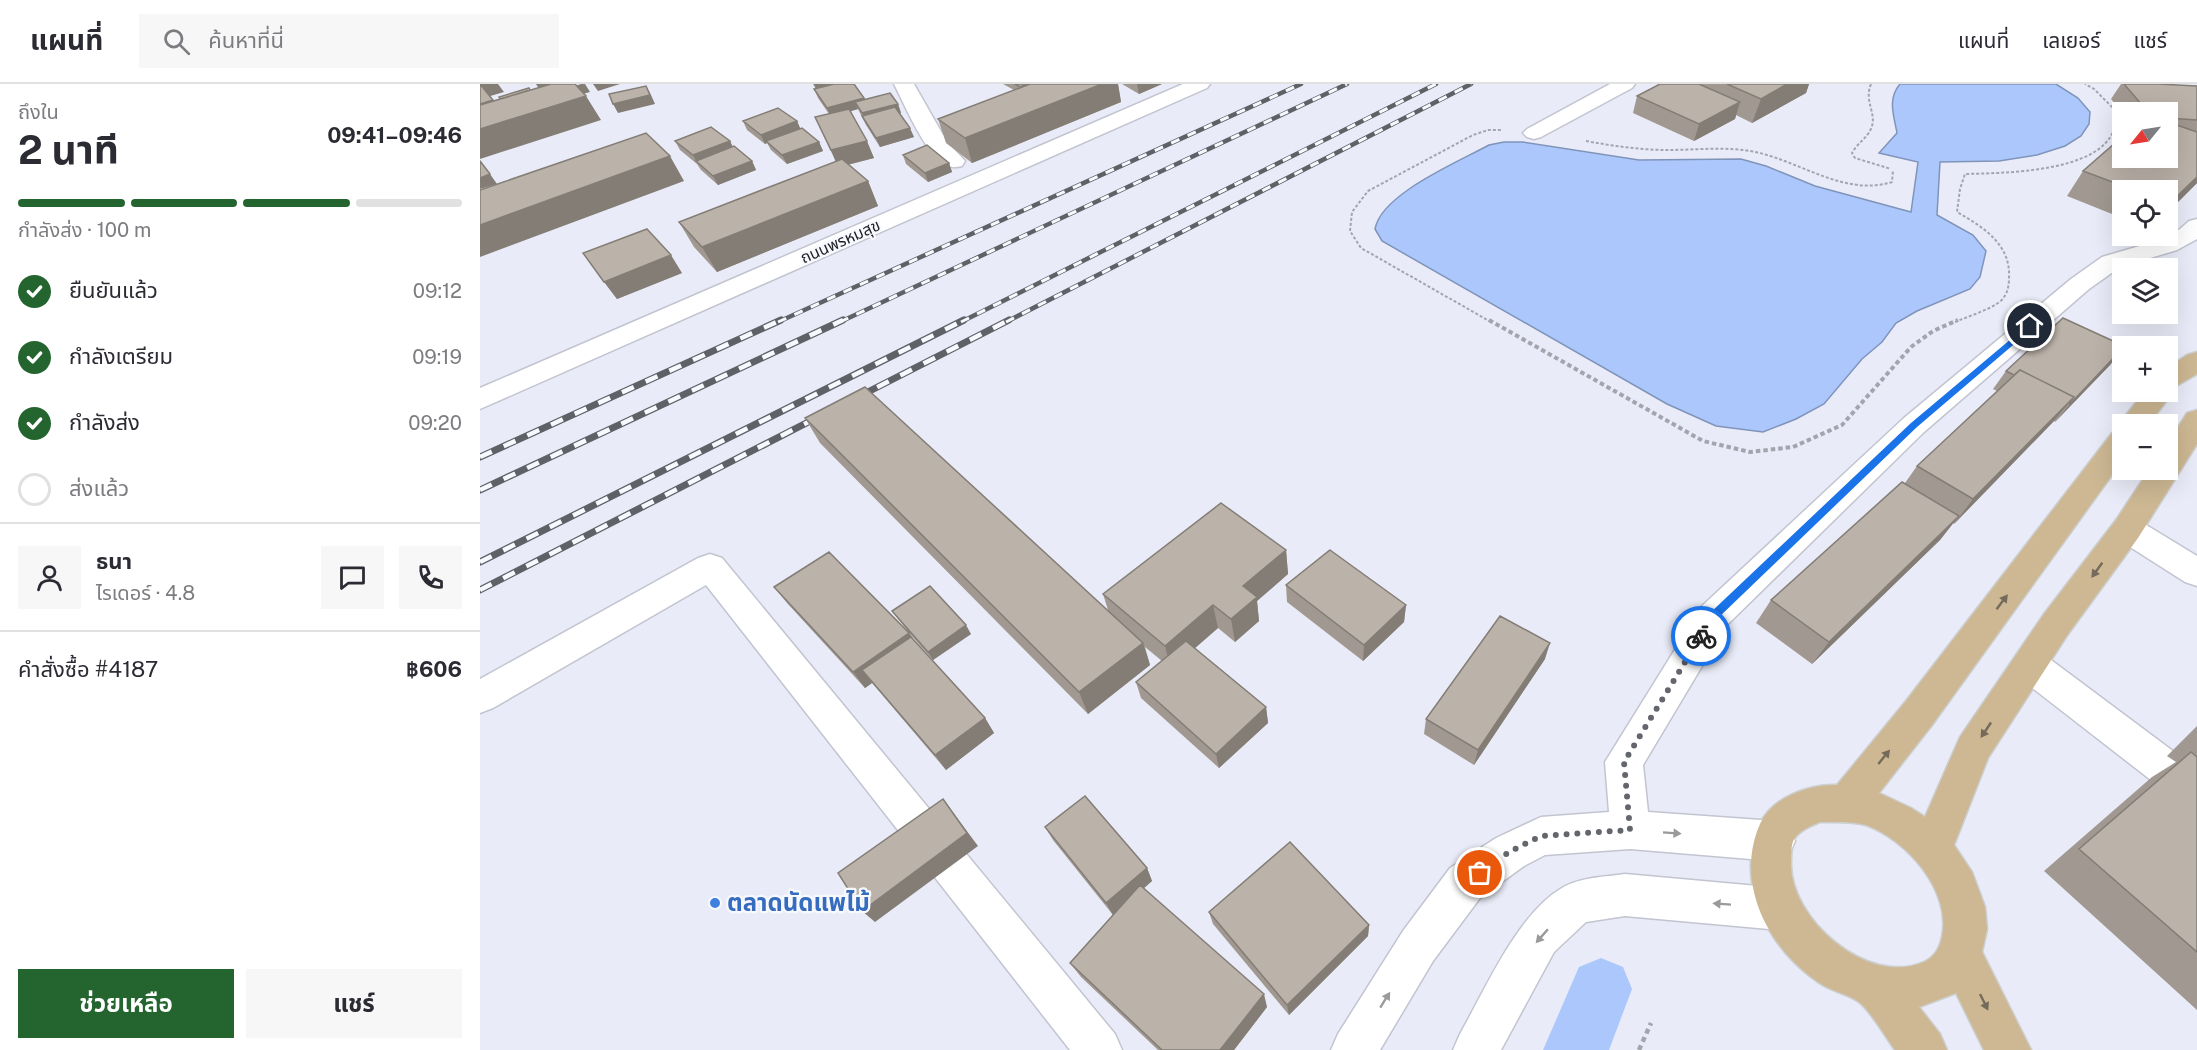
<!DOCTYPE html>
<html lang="th">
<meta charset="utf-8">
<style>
:root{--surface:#fff;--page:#f7f7f7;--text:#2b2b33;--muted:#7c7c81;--line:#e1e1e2;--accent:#24652f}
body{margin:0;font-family:"Public Sans","Noto Sans Thai",sans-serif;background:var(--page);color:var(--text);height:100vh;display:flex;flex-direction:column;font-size:22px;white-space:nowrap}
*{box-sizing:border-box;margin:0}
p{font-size:20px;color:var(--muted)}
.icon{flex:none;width:33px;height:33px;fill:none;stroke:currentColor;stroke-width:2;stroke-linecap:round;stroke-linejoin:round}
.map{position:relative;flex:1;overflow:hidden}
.details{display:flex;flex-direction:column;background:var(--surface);width:480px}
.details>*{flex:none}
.needle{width:39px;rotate:240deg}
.fabs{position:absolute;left:1632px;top:18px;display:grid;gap:12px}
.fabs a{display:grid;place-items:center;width:66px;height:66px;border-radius:0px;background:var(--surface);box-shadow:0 6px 24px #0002;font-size:30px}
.pin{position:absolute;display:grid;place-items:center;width:51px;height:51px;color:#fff;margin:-26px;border:3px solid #fff;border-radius:50%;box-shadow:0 2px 6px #0007}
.courier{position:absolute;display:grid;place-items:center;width:60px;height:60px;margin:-30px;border:4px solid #1a73e8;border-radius:50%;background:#fff;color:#222;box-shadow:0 2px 8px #0007}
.summary em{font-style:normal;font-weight:700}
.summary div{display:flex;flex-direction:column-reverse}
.summary{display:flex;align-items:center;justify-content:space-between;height:102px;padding:0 18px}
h1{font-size:39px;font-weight:700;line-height:45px}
.bar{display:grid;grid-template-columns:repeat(4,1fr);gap:9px 6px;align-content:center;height:72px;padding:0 18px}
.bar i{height:8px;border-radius:4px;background:var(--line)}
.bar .current{background:var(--accent)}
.bar p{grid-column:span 4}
.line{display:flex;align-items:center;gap:15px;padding:0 18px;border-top:2px solid var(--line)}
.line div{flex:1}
.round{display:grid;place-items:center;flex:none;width:63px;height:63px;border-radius:0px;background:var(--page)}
ol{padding:0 18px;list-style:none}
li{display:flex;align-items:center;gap:18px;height:66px}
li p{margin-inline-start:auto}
li .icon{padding:6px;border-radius:50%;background:var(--accent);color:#fff;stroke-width:4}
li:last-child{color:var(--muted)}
li i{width:33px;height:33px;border:3px solid var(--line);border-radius:50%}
.cta{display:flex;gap:12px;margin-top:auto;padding:12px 18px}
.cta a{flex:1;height:69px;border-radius:0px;background:var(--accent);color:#fff;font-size:24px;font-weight:700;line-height:69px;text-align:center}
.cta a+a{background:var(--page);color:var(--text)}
header{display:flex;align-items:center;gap:36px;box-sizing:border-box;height:84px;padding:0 30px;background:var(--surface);border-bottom:2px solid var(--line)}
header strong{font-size:28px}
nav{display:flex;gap:33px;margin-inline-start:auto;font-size:21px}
.search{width:420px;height:54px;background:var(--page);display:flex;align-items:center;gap:15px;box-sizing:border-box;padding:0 21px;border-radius:0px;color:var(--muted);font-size:22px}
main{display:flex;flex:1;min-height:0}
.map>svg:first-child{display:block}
.water{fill:#abc7fb;stroke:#8094ba;stroke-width:1.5}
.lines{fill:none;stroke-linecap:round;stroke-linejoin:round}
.canal{fill:#abc7fb;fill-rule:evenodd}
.minor-casing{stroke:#c2c4d0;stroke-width:3}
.major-casing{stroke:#cdcece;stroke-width:3}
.path-far2{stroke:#a3a5ae;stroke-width:2;stroke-dasharray:3 2;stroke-linecap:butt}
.path-far1{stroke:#a3a5ae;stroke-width:4;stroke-dasharray:4.5 3;stroke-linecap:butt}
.path{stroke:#a3a5ae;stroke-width:4.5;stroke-dasharray:5 4;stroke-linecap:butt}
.minor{fill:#fff;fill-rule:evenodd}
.major{fill:#cdb893;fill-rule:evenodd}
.rail-far1-casing{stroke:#5f6167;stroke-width:4.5}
.rail-casing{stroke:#5f6167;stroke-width:7}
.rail-far1{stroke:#f8f9fe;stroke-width:3;stroke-dasharray:9;stroke-linecap:butt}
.rail{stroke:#f8f9fe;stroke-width:4.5;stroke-dasharray:13;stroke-linecap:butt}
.wall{fill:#a19991}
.shaded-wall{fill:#837d76}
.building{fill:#bbb2a9;stroke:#837d76;stroke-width:1.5}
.oneway{fill:#756b5a}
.oneway2{fill:#999a9c}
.route{fill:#1a73e8}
.done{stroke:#64666d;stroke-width:6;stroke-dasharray:0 10.8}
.shop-dot{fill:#3f7fe0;stroke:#f8f9fe;stroke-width:2}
.labels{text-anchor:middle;stroke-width:4.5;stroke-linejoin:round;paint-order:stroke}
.far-street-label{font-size:16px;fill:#1d1e22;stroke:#f8f9fe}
.near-shop-label{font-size:24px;font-weight:bold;fill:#366cbe;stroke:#f8f9fe;text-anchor:start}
</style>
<header>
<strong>แผนที่</strong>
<div class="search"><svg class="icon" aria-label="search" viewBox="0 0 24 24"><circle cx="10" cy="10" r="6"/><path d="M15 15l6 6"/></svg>ค้นหาที่นี่</div>
<nav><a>แผนที่</a><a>เลเยอร์</a><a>แชร์</a></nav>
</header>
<main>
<section class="details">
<div class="summary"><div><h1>2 นาที</h1><p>ถึงใน</p></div><em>09:41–09:46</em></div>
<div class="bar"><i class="current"></i><i class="current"></i><i class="current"></i><i></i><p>กำลังส่ง · 100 m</p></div>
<ol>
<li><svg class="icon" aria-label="check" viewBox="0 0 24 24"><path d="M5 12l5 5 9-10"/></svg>ยืนยันแล้ว<p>09:12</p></li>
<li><svg class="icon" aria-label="check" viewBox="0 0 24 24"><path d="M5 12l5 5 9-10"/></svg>กำลังเตรียม<p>09:19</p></li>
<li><svg class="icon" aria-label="check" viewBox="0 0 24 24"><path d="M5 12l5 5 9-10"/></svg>กำลังส่ง<p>09:20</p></li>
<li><i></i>ส่งแล้ว</li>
</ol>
<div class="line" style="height:108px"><a class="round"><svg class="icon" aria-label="person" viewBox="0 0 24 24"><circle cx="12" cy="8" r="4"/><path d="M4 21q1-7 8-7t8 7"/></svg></a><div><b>ธนา</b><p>ไรเดอร์ · 4.8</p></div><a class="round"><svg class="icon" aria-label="chat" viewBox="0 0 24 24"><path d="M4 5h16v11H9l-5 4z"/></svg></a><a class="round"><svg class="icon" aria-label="phone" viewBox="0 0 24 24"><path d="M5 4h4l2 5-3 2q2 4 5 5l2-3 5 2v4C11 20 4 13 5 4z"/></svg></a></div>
<div class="line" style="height:78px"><div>คำสั่งซื้อ #4187</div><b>฿606</b></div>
<div class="cta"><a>ช่วยเหลือ</a><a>แชร์</a></div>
</section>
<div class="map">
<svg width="1717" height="966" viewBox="0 0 1717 966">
<rect width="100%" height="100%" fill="#e9ecf8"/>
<path class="water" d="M1420,0H1576L1598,14L1610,28L1609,40L1601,52L1585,62L1557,71L1519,77L1460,78L1457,131L1493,151L1506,167L1500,193L1490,205L1437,227L1416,239L1402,258L1382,275L1344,320L1316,335L1283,348L1236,342L1187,320L902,157L895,145C901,110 978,78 1009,61L1024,58H1043L1159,76L1261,75L1286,82L1335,102L1431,128L1438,78L1399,69L1417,49C1414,32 1407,15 1420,0Z"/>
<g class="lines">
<path class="canal" d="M1121,874L1143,883L1152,905L1129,966H1063L1099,883Z"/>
<g class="minor-casing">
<path id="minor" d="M414,0H434L463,51L506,35L513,37L516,41L513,45L472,63L485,77L482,82C477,83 473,84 468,82C446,73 425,21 414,0Z
M703,0H730L727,4L0,325V304Z
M1130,0H1155L1152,4L1061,53L1054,55L1047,53L1043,49L1047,45Z
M1717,135V155L1697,166L1640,183L1609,205L1444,348L1246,542L1163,681L1168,728L1295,737L1309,743L1315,757L1309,771L1295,777L1150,765L1065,771L1044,782L1000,814L953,877L900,966H851L858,950L923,847L970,784L1016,754L1061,733L1129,728L1125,678L1222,522L1424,334L1591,195L1622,173L1680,156L1700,145L1709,137Z
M1647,433L1658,436L1717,472V502L1705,498L1636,454L1631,445L1636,436Z
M230,470L242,474L635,950L642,966H590L226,501L13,624L0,629V595L218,474Z
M1550,566L1563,570L1717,685V726L1703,721L1537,592L1532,581L1537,570Z
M1145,790L1301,804L1316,810L1322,825L1316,840L1301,846L1145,832L1106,838L1074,868L1021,966H973L980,950C1005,906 1038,829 1082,804C1100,793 1125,793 1145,790Z"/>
</g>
<g class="major-casing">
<path id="major" d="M1717,268V290L1691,305L1693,308L1669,340H1642V345L1639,340L1664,308H1688V284L1707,271Z
M1717,326V360L1658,454L1588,550L1508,674L1474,761L1492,788L1505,823L1507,845L1502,868L1551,966H1504L1476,909L1439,923L1460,950L1467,966H1415C1407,955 1390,926 1379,918C1369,910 1350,907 1338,898C1288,864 1254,799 1280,740C1292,713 1330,700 1357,701L1426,617L1632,349L1642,346V377L1452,641L1399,709L1431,724L1445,733L1480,653L1564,530L1636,436L1669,386H1688V359L1707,329ZM1340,738C1355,738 1372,737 1386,741C1427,756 1472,807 1462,853C1460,863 1455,873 1444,878C1388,903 1309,835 1311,778C1311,771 1311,761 1314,755C1320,746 1331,742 1340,738Z"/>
</g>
<path class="path-far2" d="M1391,0C1384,17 1396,28 1392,42C1389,53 1377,59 1372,69L1375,74L1411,85
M1106,57C1133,62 1161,66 1188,66C1217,66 1247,62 1275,68C1320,77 1365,113 1412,98L1413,86
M1011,238L881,164L870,147L872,128L888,107L993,51L1008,46H1021
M1475,238C1489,232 1506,227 1518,219C1527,213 1529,203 1529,194C1531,160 1503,143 1477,128L1480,105L1485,90C1522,89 1620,89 1634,45C1636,39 1635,32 1635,26L1614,5L1605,0"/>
<path class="path-far1" d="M1009,236L1223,357L1270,368L1313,363L1362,341L1431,263L1453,247L1478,236"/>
<path class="path" d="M1159,966L1171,939"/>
<use href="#minor" class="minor"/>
<use href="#major" class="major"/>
<g class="rail-far1-casing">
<path id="rail-far1" d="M298,238L821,0
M360,238L867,0
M481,238L956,0
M526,238L991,0"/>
</g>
<g class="rail-casing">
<path id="rail" d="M374,315L529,236
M0,373L301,236
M0,406L363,236
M0,478L484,236
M0,506L342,331"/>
</g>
<use href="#rail-far1" class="rail-far1"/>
<use href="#rail" class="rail"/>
</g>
<path class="wall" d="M333,0H374L385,16L418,20L421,29H420L434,53L400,63L386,41L378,25L371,27L394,74L368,81L388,97L398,122L237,188L214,163L199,138L356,78L335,33L349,30L338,14L334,5H336Z
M523,0H638L641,18L492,79L466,59L458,35L534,6Z
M642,0H682L659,10Z
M1180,0H1329L1326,9L1272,39L1256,31L1255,35L1214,57L1153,29L1157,12Z
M1641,0H1678L1717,2V99L1688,128V106H1642V134L1587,112L1603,87L1688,74V28L1642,29L1631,15Z
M263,37H317L320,45L339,58L343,67L307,80L291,66L287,59L285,60L267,46Z
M195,57H250L253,63L272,77L276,86L238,101L221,86L217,80L200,66Z
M423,71L469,79L472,88L448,98L426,80Z
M103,169L202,189L137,215Z
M1642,266L1630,281L1575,338L1574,337L1474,440L1473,439L1460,456L1332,580L1276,539L1291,516L1425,399L1437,382L1517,307L1513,305L1526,287Z
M325,334L628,526L623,510L806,466L808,490L777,517L779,537L755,558L738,544L715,564L786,623L788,639L739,684L661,614L656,598L682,577L665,563L670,581L608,630L340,359Z
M806,501L926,521L924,538L883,577L807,518Z
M294,503L427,546L418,535L412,527L491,550L453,576L430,550L435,558L505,634L514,649L466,686L392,599L385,604L307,519Z
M1065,575L994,681L944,650L946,635Z
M1717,642V926L1564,787L1672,693L1696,678L1687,672Z
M565,743L667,784L672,797L664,804L787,923L754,966H678L601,893L590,879L633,831L573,756Z
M729,828L889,841L888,852L809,931L733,840Z"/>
<path class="shaded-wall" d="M0,0H18L24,8L0,15Z
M56,0H90L61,8Z
M101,0H105L110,8L75,18L69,10Z
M113,0H140L118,7Z
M334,0H364L337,7Z
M622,0H638L641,18L492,79L485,54Z
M657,0H682L659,10Z
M1307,0H1329L1326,9L1272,39L1281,15Z
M166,2L171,11L175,20L138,29L133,20Z
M106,12L121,36L0,75V45Z
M384,14L388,23L375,18L378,25L351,33L347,24Z
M1260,18L1255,35L1214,57L1219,40Z
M418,20L421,29L386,38L382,29Z
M317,37L321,46L286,57L287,59L285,60L281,51Z
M430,44L434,53L400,63L396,54Z
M250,57L254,66L216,77L213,71Z
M387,57L394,74L358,83L351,66Z
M339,58L343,67L307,80L302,71Z
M190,72L204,97L0,173V141Z
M272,77L276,86L238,101L233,92Z
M469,79L472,88L448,98L445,89Z
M10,90L17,100L0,105V94Z
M1717,93V99L1688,128V123L1689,120Z
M388,97L398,122L237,188L222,163Z
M191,171L202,189L137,215L124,198Z
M1642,265L1630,281L1575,338L1590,320Z
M1594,313L1573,338L1474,440L1493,415Z
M1479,432L1460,456L1332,580L1349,558Z
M806,466L808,490L777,517L779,537L755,558L751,535L763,502Z
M733,521L738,544L691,585L685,562Z
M926,521L924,538L883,577L884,561Z
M486,541L491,550L453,576L448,568Z
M429,549L440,565L382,586L392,599L385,604L373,588Z
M663,559L670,581L608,630L599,608Z
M1070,559L1065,575L994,681L998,666Z
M786,623L788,639L739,684L736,670Z
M505,634L514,649L466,686L455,671Z
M463,715L498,762L395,838L382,827Z
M667,784L672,797L633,831L626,819Z
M889,841L888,852L809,931L807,921Z
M784,910L787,923L754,966H740Z"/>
<path class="building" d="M0,0L13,16L0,20Z
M71,0H95L106,12L0,45V21Z
M354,0H374L384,14L347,24L334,5Z
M535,0H547L540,3Z
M550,0H622L485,54L458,35Z
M1180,0H1219L1260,18L1219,40L1157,12Z
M1247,0H1307L1281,15Z
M1644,0H1678L1717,2V36L1688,34V28H1668Z
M166,2L170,11L133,20L129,10Z
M49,4L50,6L21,15L19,13Z
M410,9L418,20L382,29L375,18Z
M415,23L430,44L396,54L382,32Z
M298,24L317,37L281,51L263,37Z
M369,25L387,57L351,66L335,33Z
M1688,38L1717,48V93L1689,120H1688V106H1654L1603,87L1642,53V74H1688Z
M231,43L250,57L213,71L195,57Z
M322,44L339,58L302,71L286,57Z
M166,49L190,72L0,141V106Z
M447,61L469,79L445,89L423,71Z
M254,62L272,77L233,92L216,77Z
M362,75L388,97L222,163L199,138Z
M0,77L10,90L0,94Z
M167,145L191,171L124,198L103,169Z
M1583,234L1644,262H1642V265L1590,320L1589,319L1594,313L1540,286L1534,291L1526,287Z
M1540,286L1594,313L1493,415L1437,382Z
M385,303L663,559L599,608L325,334Z
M1422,398L1479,432L1349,558L1291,516Z
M741,419L806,466L763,502L777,513L751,535L733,521L685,562L623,510Z
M850,466L926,521L884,561L806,501Z
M349,468L429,549L373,588L294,503Z
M450,502L486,541L448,568L412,527Z
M1020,532L1070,559L998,666L946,635Z
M431,553L505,634L455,671L382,586Z
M706,557L786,623L736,670L656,598Z
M1711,668L1717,673V868L1599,765Z
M605,712L667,784L626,819L565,743Z
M463,715L487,749L382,827L358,789Z
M810,758L889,841L807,921L729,828Z
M660,801L784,910L740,966H682L590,879Z"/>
<defs><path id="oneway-solid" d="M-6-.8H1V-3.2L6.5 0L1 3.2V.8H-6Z" transform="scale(1.5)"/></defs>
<g class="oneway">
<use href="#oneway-solid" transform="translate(1617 486) rotate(126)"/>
<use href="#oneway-solid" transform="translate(1522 518) rotate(-53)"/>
<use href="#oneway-solid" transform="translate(1506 646) rotate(124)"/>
<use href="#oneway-solid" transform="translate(1404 673) rotate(-51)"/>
<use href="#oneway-solid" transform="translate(1504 918) rotate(64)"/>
</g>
<g class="oneway2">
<use href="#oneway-solid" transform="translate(1192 749) rotate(4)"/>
<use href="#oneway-solid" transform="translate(1242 820) rotate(-176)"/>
<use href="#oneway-solid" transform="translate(1062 852) rotate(131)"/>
<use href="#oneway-solid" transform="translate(905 916) rotate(-58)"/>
</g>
<path class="route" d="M1550,239L1554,242L1553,244L1437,343L1237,535L1225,555H1218L1216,552L1230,529L1431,339Z"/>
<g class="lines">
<path class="done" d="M1000,789L1029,768L1061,752L1150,746L1144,678L1221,552"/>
</g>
<circle class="shop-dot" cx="235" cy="819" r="6"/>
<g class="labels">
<g class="far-street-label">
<text transform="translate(360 157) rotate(-24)" y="6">ถนนพรหมสุข</text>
</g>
<g class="near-shop-label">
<text x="247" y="827">ตลาดนัดแพไม้</text>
</g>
</g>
</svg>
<div class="fabs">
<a><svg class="needle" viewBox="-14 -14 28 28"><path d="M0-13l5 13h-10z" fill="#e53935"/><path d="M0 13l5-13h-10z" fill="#7c7c81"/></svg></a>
<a><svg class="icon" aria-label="locate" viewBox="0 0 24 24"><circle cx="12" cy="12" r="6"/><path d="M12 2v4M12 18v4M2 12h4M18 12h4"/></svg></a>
<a><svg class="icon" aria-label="layers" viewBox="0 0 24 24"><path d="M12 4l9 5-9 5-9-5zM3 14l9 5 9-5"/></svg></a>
<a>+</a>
<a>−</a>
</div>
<div class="pin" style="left:1000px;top:789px;background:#ea580c"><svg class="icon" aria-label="bag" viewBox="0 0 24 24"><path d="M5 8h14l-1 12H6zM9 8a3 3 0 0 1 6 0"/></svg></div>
<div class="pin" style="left:1550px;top:242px;background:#1f2937"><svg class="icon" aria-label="home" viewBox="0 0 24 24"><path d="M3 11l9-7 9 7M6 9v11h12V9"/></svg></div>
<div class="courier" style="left:1221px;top:552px"><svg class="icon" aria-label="bike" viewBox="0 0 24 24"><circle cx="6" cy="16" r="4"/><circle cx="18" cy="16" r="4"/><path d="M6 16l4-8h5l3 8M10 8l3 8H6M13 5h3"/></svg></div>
</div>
</main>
